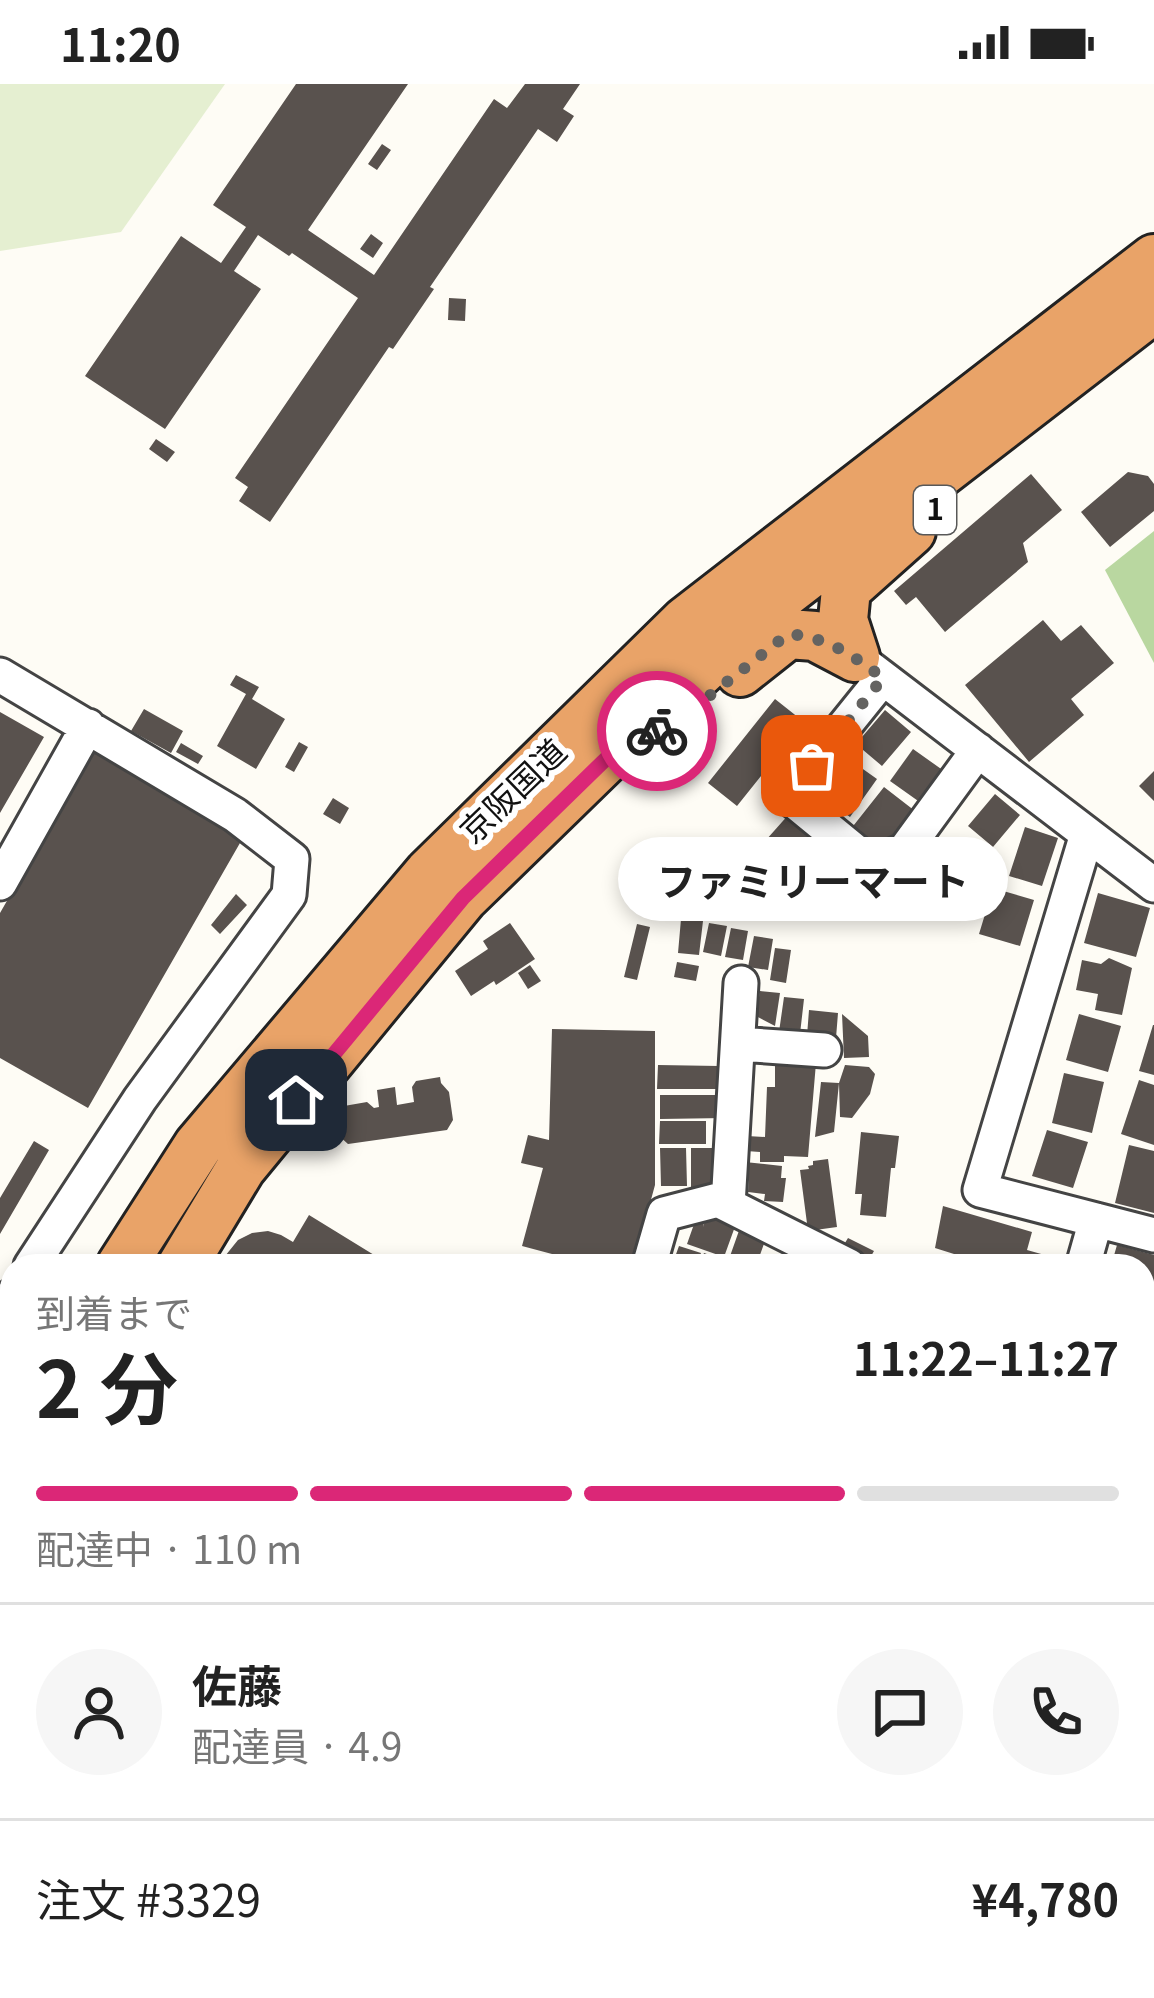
<!DOCTYPE html>
<html lang="ja">
<meta charset="utf-8">
<style>
:root{--surface:#fff;--page:#f6f6f6;--text:#222;--muted:#767676;--line:#e0e0e0;--accent:#db2777}
body{margin:0;font-family:Georgia,"Noto Sans JP",serif;background:var(--page);color:var(--text);height:100vh;display:flex;flex-direction:column;font-size:45px;white-space:nowrap}
*{box-sizing:border-box;margin:0}
p{font-size:39px;color:var(--muted)}
.icon{flex:none;width:66px;height:66px;fill:none;stroke:currentColor;stroke-width:2;stroke-linecap:round;stroke-linejoin:round}
.map{position:relative;flex:1;overflow:hidden}
.panel{position:absolute;left:0px;top:1170px;width:1155px;height:744px;display:flex;flex-direction:column;background:var(--surface);border-radius:36px 36px 0 0;box-shadow:0 6px 18px #0003}
.panel>*{flex:none}
.pin{position:absolute;display:grid;place-items:center;width:102px;height:102px;color:#fff;margin:-51px;border-radius:24px;box-shadow:0 6px 18px #0006}
.courier{position:absolute;display:grid;place-items:center;width:120px;height:120px;margin:-60px;border:9px solid #db2777;border-radius:50%;background:#fff;color:#222;box-shadow:0 3px 15px #0007}
.bubble{position:absolute;height:84px;border-radius:42px;background:var(--surface);box-shadow:0 6px 18px #0003;font-size:39px;font-weight:700;line-height:84px;text-align:center}
.headline em{font-style:normal;font-weight:700}
.headline div{display:flex;flex-direction:column-reverse}
.headline{display:flex;align-items:center;justify-content:space-between;height:204px;padding:0 36px}
h1{font-size:78px;font-weight:700;line-height:90px}
.bar{display:grid;grid-template-columns:repeat(4,1fr);gap:18px 12px;align-content:center;height:144px;padding:0 36px}
.bar i{height:15px;border-radius:9px;background:var(--line)}
.bar .current{background:var(--accent)}
.bar p{grid-column:span 4}
.line{display:flex;align-items:center;gap:30px;padding:0 36px;border-top:3px solid var(--line)}
.line div{flex:1}
.round{display:grid;place-items:center;flex:none;width:126px;height:126px;border-radius:63px;background:var(--page)}
.status{display:flex;justify-content:space-between;align-items:center;height:84px;padding:0 60px;background:var(--surface);direction:ltr}
.status svg{height:33px;fill:currentColor}
.map>svg:first-child{display:block}
.forest{fill:#b9d7a0}
.pitch{fill:#e5efd1}
.building{fill:#59524e}
.lines{fill:none;stroke-linecap:round;stroke-linejoin:round}
.minor-casing{stroke:#444;stroke-width:39}
.highway-casing{stroke:#222;stroke-width:54}
.minor{stroke:#fff;stroke-width:33}
.highway{stroke:#e9a368;stroke-width:48}
.done{stroke:#646361;stroke-width:12;stroke-dasharray:0 21.6}
.route{stroke:#db2777;stroke-width:15}
.labels{text-anchor:middle;stroke-width:12;stroke-linejoin:round;paint-order:stroke}
.shield{fill:#fff;stroke:#585858;stroke-width:3}
.shield-label{font-size:30px;font-weight:bold;fill:#111}
.street-label{font-size:33px;fill:#111;stroke:#fff}
</style>
<div class="status"><b>11:20</b><svg viewBox="0 0 49 12"><path d="M0 12V9h3v3zM5 12V6h3v6zM10 12V3h3v9zM15 12V0h3v12zM26 1h20v11H26zM47 4h2v5h-2z"/></svg></div>
<div class="map">
<svg width="1154" height="1914" viewBox="0 0 1154 1914">
<rect width="100%" height="100%" fill="#fefcf5"/>
<path class="forest" d="M1154,447V579L1105,486Z"/>
<path class="pitch" d="M0,0H225L121,148L0,167Z"/>
<path class="building" d="M296,0H408L308,146L374,191L494,15L507,24L525,0H580L563,25L574,32L557,58L538,45L430,203L434,205L393,265L389,263L270,438L239,417L248,403L235,394L358,214L292,169L289,172L258,151L234,187L261,205L165,345L85,292L181,152L221,179L246,143L213,121Z
M382,60L391,66L377,86L368,80Z
M371,150L383,159L373,174L360,165Z
M449,214L466,215L465,237L448,236Z
M156,355L175,368L167,378L149,365Z
M1128,388L1148,392L1154,400V427L1110,463L1081,428Z
M1031,390L1062,426L1023,459L1028,478L945,548L916,513L906,521L894,507Z
M1043,536L1061,557L1081,541L1114,579L1071,615L1084,631L1029,678L965,601Z
M236,591L259,603L252,615L285,635L256,685L217,662L246,610L230,601Z
M775,615L804,638L737,722L708,699Z
M144,625L183,647L171,669L131,647Z
M885,626L911,648L882,682L856,660Z
M0,628L44,653L0,729Z
M299,658L308,663L294,688L285,683Z
M181,659L203,672L198,680L176,668Z
M94,665L244,752L88,1024L0,974V829Z
M913,665L944,687L921,719L890,697Z
M846,673L877,695L850,733L819,711Z
M1154,687V717L1139,702Z
M884,703L915,727L878,775L846,751Z
M995,710L1020,731L993,763L968,742Z
M333,714L349,724L340,740L323,730Z
M790,729L821,755L774,808L743,782Z
M1025,743L1058,754L1042,802L1009,792Z
M969,757L993,776L962,814L939,794Z
M825,771L854,793L829,826L801,804Z
M993,804L1034,816L1020,862L979,850Z
M1098,809L1150,824L1136,873L1084,859Z
M236,810L247,821L220,850L211,841Z
M681,835L703,837L699,871L678,869Z
M510,839L535,875L496,901L494,897L471,912L455,887L488,865L483,857Z
M709,839L727,842L721,872L703,868Z
M637,840L650,843L637,896L624,893Z
M731,844L748,847L743,876L725,873Z
M754,852L773,855L768,886L748,883Z
M775,864L791,866L786,899L770,896Z
M1109,874L1132,884L1122,931L1095,926L1098,910L1076,906L1082,876L1101,880Z
M677,878L699,882L696,897L674,893Z
M530,881L541,897L528,905L518,889Z
M760,907L780,909L775,942L756,932Z
M784,913L804,915L800,950L779,948Z
M809,926L838,929L836,954L807,952Z
M842,930L868,952L869,973L844,974Z
M1079,930L1121,942L1108,988L1066,976Z
M1153,941H1154V991L1139,987Z
M552,945L655,947V1101L633,1182H597L522,1162L543,1084L521,1079L528,1051L549,1056Z
M775,978L816,979L808,1073L784,1072V1078H760V1068L746,1067L747,1052L765,1053L767,1003H775Z
M658,981L719,982V1005H657Z
M845,981L869,983L875,990L870,1010L852,1034L840,1033L839,999L834,1048L815,1053L821,998L839,999Z
M1064,989L1104,998L1092,1049L1052,1039Z
M440,993L441,999L449,1008L453,1036L447,1046L348,1060L338,1051L335,1030L344,1022L367,1018L374,1024L379,1023L377,1006L395,1003L397,1021L414,1018L412,1003L416,997Z
M1139,996L1154,1001V1061L1121,1050Z
M660,1011H725V1034L660,1035Z
M660,1037H706V1060H659Z
M1047,1046L1088,1058L1073,1104L1032,1092Z
M861,1048L899,1052L895,1084H891L886,1133L860,1131L862,1110H855Z
M34,1057L49,1066L0,1150V1114Z
M1129,1061L1154,1067V1129L1115,1119Z
M660,1064H686L687,1102H661Z
M691,1064H721V1085H712V1105H691Z
M828,1075L837,1143L808,1147L800,1086L809,1085L808,1082L813,1081V1077Z
M745,1078L782,1082L781,1094H786L783,1118L764,1117L765,1110L748,1108L749,1091L744,1090Z
M943,1122L1032,1148L1027,1166L1059,1175L1057,1182H992L935,1164Z
M699,1126L706,1128L703,1143L708,1127L737,1137L724,1173L687,1160Z
M309,1131L392,1182H217L238,1156L252,1149L268,1147L281,1151L293,1158Z
M741,1141L765,1157L756,1182L729,1175Z
M848,1154L874,1167L866,1181L840,1167Z
M1117,1161L1154,1171V1221L1143,1218V1182H1111Z
M679,1162L701,1169L697,1181L675,1173Z
M704,1169L739,1181V1182H699Z
M1143,1229L1154,1231L1152,1289L1143,1287Z
M1143,1357L1154,1360V1412L1143,1409Z
M1143,1422L1154,1425V1476L1143,1473Z
M1143,1520L1154,1522L1152,1577L1143,1575Z
M1154,1767V1836H1153L1143,1803V1771Z
M947,1902H995L989,1914H941Z
M1059,1902H1125L1126,1914H1060Z"/>
<g class="lines">
<g class="minor-casing">
<path id="minor" d="M866,581L1154,801
M0,591L235,731L292,775L289,811L140,1015L31,1182
M883,594L788,712L872,781L905,766L978,666
M1087,750L980,1106L1154,1151
M0,799L88,642
M738,960L824,966
M728,1121L741,899
M649,1182L664,1130L718,1116L849,1182
M1083,1182L1096,1136
M0,1230L12,1212
M1143,1484L1154,1487
M1143,1660L1154,1623
M0,1878H12
M295,1902L296,1914
M735,1902L803,1914
M130,1914L140,1902
M1030,1914L1035,1902"/>
</g>
<g class="highway-casing">
<path id="highway" d="M855,573L843,536L846,505L911,447
M740,588L788,550L815,552L855,573
M121,1182L198,1062L429,789L686,537L1154,175
M182,1182L241,1084L463,814L613,668L787,507L1154,224
M0,1369L12,1351
M0,1520L12,1492"/>
</g>
<use href="#minor" class="minor"/>
<use href="#highway" class="highway"/>
</g>
<g class="lines">
<path class="done" d="M657,647L676,638L788,550C826,553 853,571 883,594L812,682"/>
<path class="route" d="M296,1016L463,814L613,668L657,647"/>
</g>
<g class="labels">
<rect class="shield" x="914" y="402" width="42" height="48" rx="9"/>
<g class="shield-label">
<text x="935" y="436">1</text>
</g>
<g class="street-label">
<text transform="translate(513 707) rotate(-44)" y="12">京阪国道</text>
</g>
</g>
</svg>
<div class="pin" style="left:812px;top:682px;background:#ea580c"><svg class="icon" aria-label="bag" viewBox="0 0 24 24"><path d="M5 8h14l-1 12H6zM9 8a3 3 0 0 1 6 0"/></svg></div>
<div class="pin" style="left:296px;top:1016px;background:#1f2937"><svg class="icon" aria-label="home" viewBox="0 0 24 24"><path d="M3 11l9-7 9 7M6 9v11h12V9"/></svg></div>
<div class="courier" style="left:657px;top:647px"><svg class="icon" aria-label="bike" viewBox="0 0 24 24"><circle cx="6" cy="16" r="4"/><circle cx="18" cy="16" r="4"/><path d="M6 16l4-8h5l3 8M10 8l3 8H6M13 5h3"/></svg></div>
<div class="bubble" style="left:618px;top:753px;width:390px">ファミリーマート</div>
<section class="panel">
<div class="headline"><div><h1>2 分</h1><p>到着まで</p></div><em>11:22–11:27</em></div>
<div class="bar"><i class="current"></i><i class="current"></i><i class="current"></i><i></i><p>配達中 · 110 m</p></div>
<div class="line" style="height:216px"><a class="round"><svg class="icon" aria-label="person" viewBox="0 0 24 24"><circle cx="12" cy="8" r="4"/><path d="M4 21q1-7 8-7t8 7"/></svg></a><div><b>佐藤</b><p>配達員 · 4.9</p></div><a class="round"><svg class="icon" aria-label="chat" viewBox="0 0 24 24"><path d="M4 5h16v11H9l-5 4z"/></svg></a><a class="round"><svg class="icon" aria-label="phone" viewBox="0 0 24 24"><path d="M5 4h4l2 5-3 2q2 4 5 5l2-3 5 2v4C11 20 4 13 5 4z"/></svg></a></div>
<div class="line" style="height:156px"><div>注文 #3329</div><b>¥4,780</b></div>
</section>
</div>
